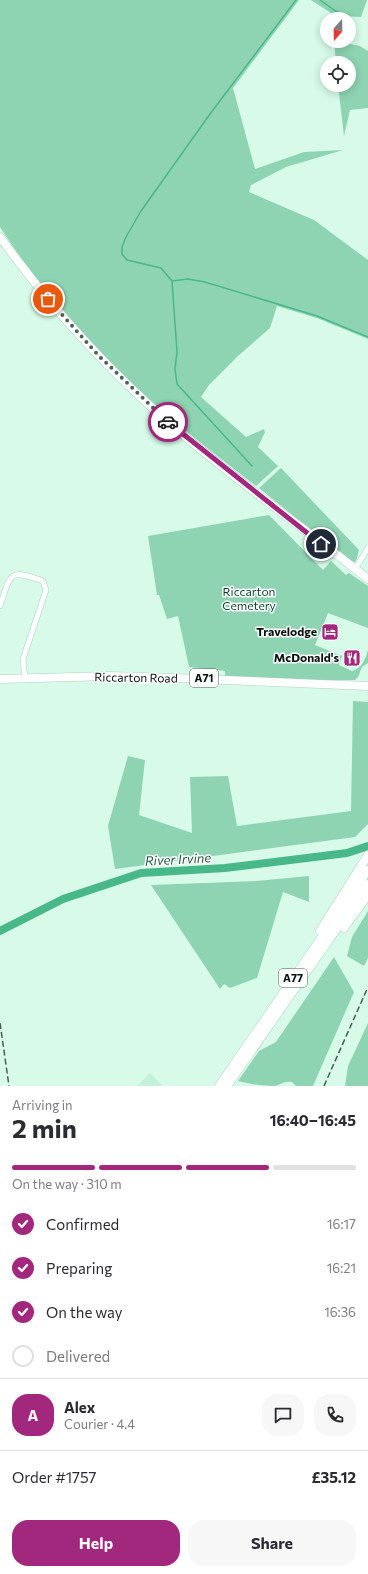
<!DOCTYPE html>
<meta charset="utf-8">
<style>
:root{--surface:#fff;--page:#f7f7f7;--text:#2b2b33;--muted:#7c7c81;--line:#e1e1e2;--accent:#a2287e}
body{margin:0;font-family:Commissioner,sans-serif;background:var(--page);color:var(--text);height:100vh;display:flex;flex-direction:column;font-size:15px;white-space:nowrap}
*{box-sizing:border-box;margin:0}
p{font-size:13px;color:var(--muted)}
.icon{flex:none;width:22px;height:22px;fill:none;stroke:currentColor;stroke-width:2;stroke-linecap:round;stroke-linejoin:round}
.map{position:relative;height:1086px;overflow:hidden}
.side{display:flex;flex-direction:column;background:var(--surface);flex:1}
.side>*{flex:none}
.needle{width:26px;rotate:200deg}
.fabs{position:absolute;left:320px;top:12px;display:grid;gap:8px}
.fabs a{display:grid;place-items:center;width:36px;height:36px;border-radius:50%;background:var(--surface);box-shadow:0 2px 10px #0003;font-size:20px}
.pin{position:absolute;display:grid;place-items:center;width:34px;height:34px;color:#fff;margin:-17px;border:2px solid #fff;border-radius:50%;box-shadow:0 1px 4px #0007}
.courier{position:absolute;display:grid;place-items:center;width:40px;height:40px;margin:-20px;border:3px solid #a2287e;border-radius:50%;background:#fff;color:#222;box-shadow:0 1px 5px #0007}
.head em{font-style:normal;font-weight:700}
.head div{display:flex;flex-direction:column-reverse}
.head{display:flex;align-items:center;justify-content:space-between;height:68px;padding:0 12px}
h1{font-size:26px;font-weight:700;line-height:30px}
.bar{display:grid;grid-template-columns:repeat(4,1fr);gap:6px 4px;align-content:center;height:48px;padding:0 12px}
.bar i{height:5px;border-radius:3px;background:var(--line)}
.bar .selected{background:var(--accent)}
.bar p{grid-column:span 4}
.line{display:flex;align-items:center;gap:10px;padding:0 12px;border-top:1px solid var(--line)}
.line div{flex:1}
.round{display:grid;place-items:center;flex:none;width:42px;height:42px;border-radius:16px;background:var(--page)}
ol{padding:0 12px;list-style:none}
li{display:flex;align-items:center;gap:12px;height:44px}
li p{margin-inline-start:auto}
li .icon{padding:4px;border-radius:50%;background:var(--accent);color:#fff;stroke-width:4}
li:last-child{color:var(--muted)}
li i{width:22px;height:22px;border:2px solid var(--line);border-radius:50%}
.cta{display:flex;gap:8px;margin-top:auto;padding:8px 12px}
.cta a{flex:1;height:46px;border-radius:16px;background:var(--accent);color:#fff;font-size:16px;font-weight:700;line-height:46px;text-align:center}
.cta a+a{background:var(--page);color:var(--text)}
.map>svg:first-child{display:block}
.built{fill:#c5f1da}
.green{fill:#8ed4b2}
.lines{fill:none;stroke-linecap:round;stroke-linejoin:round}
.stream{stroke:#48b889;stroke-width:1.5}
.river{stroke:#48b889;stroke-width:8}
.minor-casing{stroke:#aed1bf;stroke-width:6}
.primary-casing{stroke:#aed1bf;stroke-width:9}
.trunk-casing{stroke:#aed1bf;stroke-width:9}
.minor{stroke:#fff;stroke-width:5}
.primary{stroke:#fff;stroke-width:8}
.trunk{stroke:#fff;stroke-width:8}
.rail{stroke:#495d53;stroke-width:1.5;stroke-dasharray:6 3;stroke-linecap:butt}
.done{stroke:#50645a;stroke-width:4;stroke-dasharray:0 7.2}
.route{stroke:#a2287e;stroke-width:5}
.labels{text-anchor:middle;stroke-width:3;stroke-linejoin:round;paint-order:stroke}
.shield{fill:#fefefe;stroke:#515a55;stroke-width:1}
.shield-label{font-size:11px;font-weight:bold;fill:#07130d}
.park-label{font-size:12px;fill:#0e3e2b;stroke:#fefefe}
.poi-label{font-size:12px;font-weight:bold;fill:#07130d;stroke:#fefefe;text-anchor:end}
.street-label{font-size:12px;fill:#07130d;stroke:#fefefe}
.water-label{font-size:13px;font-style:italic;fill:#26543f;stroke:#fefefe}
</style>
<div class="map">
<svg width="368" height="1086" viewBox="0 0 368 1086">
<rect width="100%" height="100%" fill="#d7fbe8"/>
<path class="built" d="M150,1073L163,1086H137Z"/>
<path class="green" d="M0,0H299L233,88L255,169L304,152L343,150L286,167L251,185L249,192L314,220L368,260V339L317,318L277,306L270,328L238,356L209,385L201,397L246,437L264,429L265,432L258,447L278,466L256,486C234,469 212,452 191,435C120,377 50,305 0,227Z
M311,0H367L361,17L339,16V19H332L331,13Z
M334,41L360,46L368,51V108L350,110L344,136L338,85H349V63H336Z
M281,468L359,550L356,561L352,563L349,561L259,488Z
M269,515L323,570L331,561L346,575L349,573L368,586V628L328,613L315,645L342,656L339,665L352,671C362,668 365,660 368,650V663L362,667L358,677L355,680H316L225,676V671L189,667L178,616L167,619L159,595H157L148,536Z
M353,701L368,702V824L355,837L115,869L108,826L128,756L145,760L139,815L192,833L190,777L228,776L237,826L351,811Z
M309,876V902L283,892L257,978L230,988L224,984L220,989L151,885L256,881Z
M368,911V958L364,966L347,956L352,937Z
M334,957L354,992L313,1086H296L292,1082C282,1081 282,1085 274,1086C261,1086 250,1084 238,1081L259,1051L276,1042Z
M368,1023V1086H345L348,1066Z"/>
<g class="lines">
<path class="stream" d="M296,0L210,114L141,211L126,237L122,247V254L127,260L161,268L172,281L188,279L205,282L317,316L368,337
M320,0L337,12L345,15
M172,281L177,352L175,369L177,384L252,466"/>
<path class="river" d="M0,931L63,899L141,873L225,868L347,853L368,846"/>
<g class="minor-casing">
<path id="minor" d="M355,569L368,548
M0,606C11,574 8,568 43,581L46,590L23,659L25,679"/>
</g>
<g class="primary-casing">
<path id="primary" d="M0,679L110,676L175,678L368,686"/>
</g>
<g class="trunk-casing">
<path id="trunk" d="M0,237C49,305 105,367 168,422C232,478 302,526 368,579
M344,928L368,895
M320,931L368,855
M219,1086L368,870
M227,1086L368,884"/>
</g>
<use href="#minor" class="minor"/>
<use href="#primary" class="primary"/>
<use href="#trunk" class="trunk"/>
<path class="rail" d="M0,1023L9,1086
M324,1086L368,987"/>
</g>
<g class="lines">
<path class="done" d="M48,299L99,356L168,422"/>
<path class="route" d="M168,422L321,544"/>
</g>
<defs>
<g id="hotel-square" transform="scale(0.9)"><rect x="-9" y="-9" width="18" height="18" rx="4" fill="#a2287e" stroke="#fefefe"/><path d="M-6-4.5h1.5V1H6V5H4.5V3h-9V5H-6ZM-4 0a1.8 1.8 0 1 1 3.6 0ZM.5 0V-2.5h3Q6-2.5 6 0Z" fill="#fff"/></g>
<g id="restaurant-square" transform="scale(0.9)"><rect x="-9" y="-9" width="18" height="18" rx="4" fill="#a2287e" stroke="#fefefe"/><path d="M-5-6h1v4h1v-4h1v4h1v-4h1v5L-1.5 .5V6h-2V.5L-5-1ZM5-6V6H3V1.5H1.5Q1.5-4 5-6Z" fill="#fff"/></g>
</defs>
<g fill-rule="evenodd">
<use href="#hotel-square" x="330" y="632"/>
<use href="#restaurant-square" x="352" y="658"/>
</g>
<g class="labels">
<g class="shield">
<rect x="190" y="669" width="28" height="18" rx="3"/>
<rect x="279" y="969" width="28" height="18" rx="3"/>
</g>
<g class="shield-label">
<text x="204" y="682">A71</text>
<text x="293" y="982">A77</text>
</g>
<g class="park-label">
<text x="249" y="596">Riccarton<tspan x="249" dy="14">Cemetery</tspan></text>
</g>
<g class="poi-label">
<text x="317" y="636">Travelodge</text>
<text x="339" y="662">McDonald's</text>
</g>
<g class="street-label">
<text transform="translate(136 678) rotate(1)" y="4">Riccarton Road</text>
</g>
<g class="water-label">
<text transform="translate(178 859) rotate(-3)" y="5">River Irvine</text>
</g>
</g>
</svg>
<div class="fabs">
<a><svg class="needle" viewBox="-14 -14 28 28"><path d="M0-13l5 13h-10z" fill="#e53935"/><path d="M0 13l5-13h-10z" fill="#7c7c81"/></svg></a>
<a><svg class="icon" aria-label="locate" viewBox="0 0 24 24"><circle cx="12" cy="12" r="6"/><path d="M12 2v4M12 18v4M2 12h4M18 12h4"/></svg></a>
</div>
<div class="pin" style="left:48px;top:299px;background:#ea580c"><svg class="icon" aria-label="bag" viewBox="0 0 24 24"><path d="M5 8h14l-1 12H6zM9 8a3 3 0 0 1 6 0"/></svg></div>
<div class="pin" style="left:321px;top:544px;background:#1f2937"><svg class="icon" aria-label="home" viewBox="0 0 24 24"><path d="M3 11l9-7 9 7M6 9v11h12V9"/></svg></div>
<div class="courier" style="left:168px;top:422px"><svg class="icon" aria-label="car" viewBox="0 0 24 24"><path d="M5 17H2v-5l4-1 3-4h7l3 4 3 1v5h-3M9 17h6M6 11h13"/><circle cx="7" cy="17" r="2"/><circle cx="17" cy="17" r="2"/></svg></div>
</div>
<section class="side">
<div class="head"><div><h1>2 min</h1><p>Arriving in</p></div><em>16:40–16:45</em></div>
<div class="bar"><i class="selected"></i><i class="selected"></i><i class="selected"></i><i></i><p>On the way · 310 m</p></div>
<ol>
<li><svg class="icon" aria-label="check" viewBox="0 0 24 24"><path d="M5 12l5 5 9-10"/></svg>Confirmed<p>16:17</p></li>
<li><svg class="icon" aria-label="check" viewBox="0 0 24 24"><path d="M5 12l5 5 9-10"/></svg>Preparing<p>16:21</p></li>
<li><svg class="icon" aria-label="check" viewBox="0 0 24 24"><path d="M5 12l5 5 9-10"/></svg>On the way<p>16:36</p></li>
<li><i></i>Delivered</li>
</ol>
<div class="line" style="height:72px"><b class="round" style="background:var(--accent);color:#fff">A</b><div><b>Alex</b><p>Courier · 4.4</p></div><a class="round"><svg class="icon" aria-label="chat" viewBox="0 0 24 24"><path d="M4 5h16v11H9l-5 4z"/></svg></a><a class="round"><svg class="icon" aria-label="phone" viewBox="0 0 24 24"><path d="M5 4h4l2 5-3 2q2 4 5 5l2-3 5 2v4C11 20 4 13 5 4z"/></svg></a></div>
<div class="line" style="height:52px"><div>Order #1757</div><b>£35.12</b></div>
<div class="cta"><a>Help</a><a>Share</a></div>
</section>
